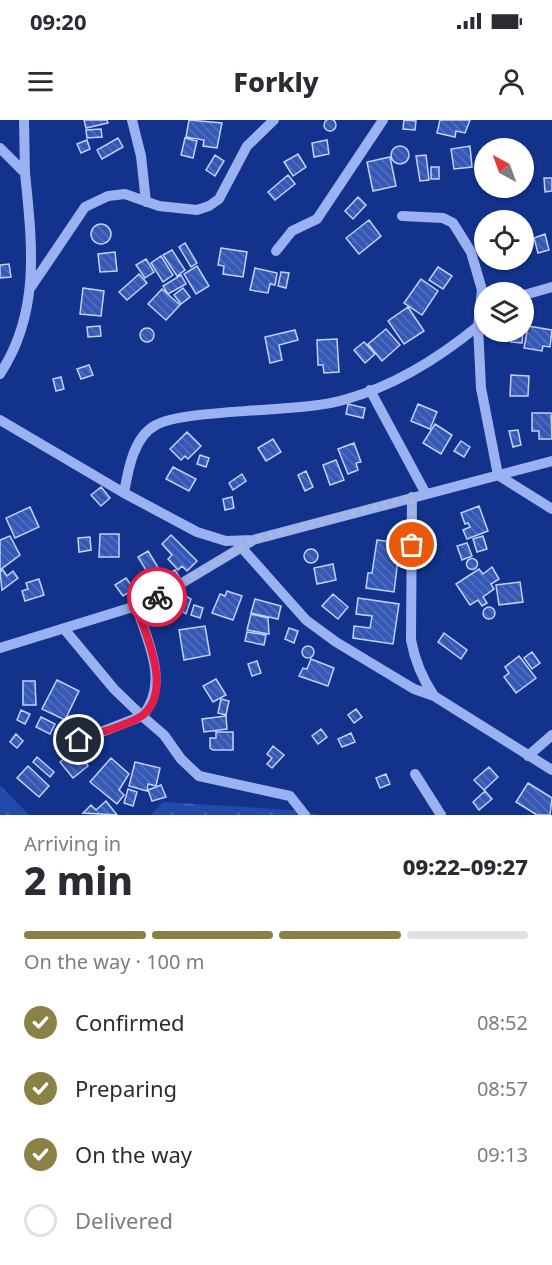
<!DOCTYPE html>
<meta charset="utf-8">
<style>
:root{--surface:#fff;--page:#f2f2f3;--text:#2b2b33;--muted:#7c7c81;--line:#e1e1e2;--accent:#8a8245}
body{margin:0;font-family:"Noto Sans",sans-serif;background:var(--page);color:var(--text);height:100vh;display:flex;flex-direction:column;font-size:22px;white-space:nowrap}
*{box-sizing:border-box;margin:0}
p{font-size:20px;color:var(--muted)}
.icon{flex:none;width:33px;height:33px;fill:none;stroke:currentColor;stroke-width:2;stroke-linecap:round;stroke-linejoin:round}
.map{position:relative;height:695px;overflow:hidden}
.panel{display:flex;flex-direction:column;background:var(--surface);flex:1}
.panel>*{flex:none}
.needle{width:39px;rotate:319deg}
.controls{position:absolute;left:474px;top:18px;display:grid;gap:12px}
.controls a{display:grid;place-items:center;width:60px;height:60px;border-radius:50%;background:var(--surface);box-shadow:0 2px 4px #0004;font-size:30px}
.pin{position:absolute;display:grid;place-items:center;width:51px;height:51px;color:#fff;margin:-26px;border:3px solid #fff;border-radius:50%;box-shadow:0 2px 6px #0007}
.courier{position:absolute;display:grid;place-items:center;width:60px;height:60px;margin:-30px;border:4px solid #e11d48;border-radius:50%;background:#fff;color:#222;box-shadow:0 2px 8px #0007}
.overview em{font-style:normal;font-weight:800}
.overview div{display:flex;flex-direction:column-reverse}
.overview{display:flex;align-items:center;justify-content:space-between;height:102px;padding:0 24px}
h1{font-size:39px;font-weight:800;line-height:45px}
.bar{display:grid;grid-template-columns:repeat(4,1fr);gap:9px 6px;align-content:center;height:72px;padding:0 24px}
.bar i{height:8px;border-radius:4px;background:var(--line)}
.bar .selected{background:var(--accent)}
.bar p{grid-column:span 4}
ol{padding:0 24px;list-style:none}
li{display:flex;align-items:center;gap:18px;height:66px}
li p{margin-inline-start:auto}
li .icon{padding:6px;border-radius:50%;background:var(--accent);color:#fff;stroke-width:4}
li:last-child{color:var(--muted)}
li i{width:33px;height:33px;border:3px solid var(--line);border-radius:50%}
.status{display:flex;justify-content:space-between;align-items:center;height:42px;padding:0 30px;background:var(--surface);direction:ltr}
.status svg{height:16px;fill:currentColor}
header{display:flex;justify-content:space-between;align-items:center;height:78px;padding:0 24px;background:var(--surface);font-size:27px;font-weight:800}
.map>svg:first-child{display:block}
.forest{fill:url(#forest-firs)}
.building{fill:url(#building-back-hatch);stroke:#c1d1fd;stroke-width:1.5}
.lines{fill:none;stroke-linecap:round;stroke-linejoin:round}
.minor{stroke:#9ab2f1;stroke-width:10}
.done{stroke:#acb7d7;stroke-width:6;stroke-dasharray:0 10.8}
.route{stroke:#e11d48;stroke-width:8}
</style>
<div class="status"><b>09:20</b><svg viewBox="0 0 49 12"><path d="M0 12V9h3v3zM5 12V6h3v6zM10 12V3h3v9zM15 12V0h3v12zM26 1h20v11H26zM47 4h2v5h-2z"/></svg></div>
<header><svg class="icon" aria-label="menu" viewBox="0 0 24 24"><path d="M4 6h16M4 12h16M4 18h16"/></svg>Forkly<svg class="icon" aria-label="person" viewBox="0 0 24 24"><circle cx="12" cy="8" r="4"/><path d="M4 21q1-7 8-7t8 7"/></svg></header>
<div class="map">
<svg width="552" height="695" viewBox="0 0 552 695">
<defs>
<pattern id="forest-firs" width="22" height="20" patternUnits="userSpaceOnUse" patternTransform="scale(1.5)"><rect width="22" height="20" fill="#2349ac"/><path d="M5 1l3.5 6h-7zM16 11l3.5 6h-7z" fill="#4464b8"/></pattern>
<pattern id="building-back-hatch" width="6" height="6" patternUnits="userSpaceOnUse" patternTransform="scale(1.5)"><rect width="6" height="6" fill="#3558b4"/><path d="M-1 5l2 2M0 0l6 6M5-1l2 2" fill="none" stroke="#5371bf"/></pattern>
</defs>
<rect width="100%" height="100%" fill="#12328c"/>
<path class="forest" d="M0,665L29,695H0Z
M163,682L307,691L317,695H151Z"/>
<path class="building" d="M324 5a6 6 0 1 1 12 0a6 6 0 1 1-12 0Z
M84,0H107L108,3L86,8Z
M189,0L222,3L217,28L203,26L204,20L186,17Z
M404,0L416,1L415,10L403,9Z
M440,0H470L465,13L456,11L455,17L437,13Z
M101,9L102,17L87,18L86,10Z
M118,18L123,27L102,39L97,30Z
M185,18L197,21L193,38L181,35Z
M87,20L90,29L81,33L77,24Z
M327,20L329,34L314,37L312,23Z
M391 35a9 9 0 1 1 18 0a9 9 0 1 1-18 0Z
M470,26L472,47L454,49L451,29Z
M298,34L306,47L293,56L284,42Z
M215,35L224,41L215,56L206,50Z
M426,35L429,60L420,61L416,36Z
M390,37L396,66L373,71L367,42Z
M431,47H439V59H431Z
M288,55L295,64L275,80L268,72Z
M544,58H552V71L545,72Z
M358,77L366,85L353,99L345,91Z
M369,100L381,116L359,134L346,118Z
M91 114a10 10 0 1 1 20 0a10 10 0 1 1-20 0Z
M545,114L549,130L538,133L534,118Z
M185,123L197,143L191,147L179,127Z
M221,128L247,132L243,157L223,154L224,146L218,145Z
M172,130L185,150L177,156L163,135Z
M115,132L117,151L100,152L98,134Z
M161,136L173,155L163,162L151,143Z
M146,139L154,152L145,158L136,145Z
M9,144L11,157L0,158V145Z
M197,146L209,166L196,174L184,154Z
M438,147L452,156L443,169L429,160Z
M255,148L277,153L275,165L270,164L268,173L250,170Z
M281,152L289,153L286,168L278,166Z
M139,154L147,163L127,180L119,172Z
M181,155L186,164L168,174L163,166Z
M421,159L438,171L422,195L404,183Z
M83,168L104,171L101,196L80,194Z
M183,168L190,177L181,184L174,175Z
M162,169L180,185L166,200L148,184Z
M408,187L424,211L404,224L388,201Z
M100,206L101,216L88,217L87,207Z
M528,206L552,210L550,227L543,226L542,231L524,228Z
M140 215a7 7 0 1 1 14 0a7 7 0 1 1-14 0Z
M386,209L400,225L382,241L368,224Z
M295,210L298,220L279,225L282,240L270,243L265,217Z
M512,212H523L522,223L511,222Z
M337,219L339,252L324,253L323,245H318L317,220Z
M364,222L375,234L365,243L354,230Z
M89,245L93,255L81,259L77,249Z
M511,255L529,256L528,276H510Z
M61,257L64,269L56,271L53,259Z
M348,284L365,288L363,298L346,294Z
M418,284L437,292L430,309L411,301Z
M532,293H551L552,319H539V311H532Z
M435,304L452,315L441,334L423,323Z
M518,310L521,325L513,327L509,311Z
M187,312L201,326L188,339L185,336L181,340L170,329Z
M273,319L281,332L266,341L258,328Z
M461,321L470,327L464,337L454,331Z
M354,323L361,342L356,343L358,350L348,354L338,329Z
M200,335L209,338L206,347L197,344Z
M336,340L344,360L330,365L323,345Z
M173,347L196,359L189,371L166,359Z
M306,351L313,367L305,371L298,355Z
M242,354L246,361L233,370L229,363Z
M101,367L110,378L101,386L91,375Z
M232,377L234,388L225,390L223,379Z
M479,386L488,411L467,419L463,410L470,407L468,403L465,404L461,393Z
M30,387L39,407L15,418L6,398Z
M100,414H119V437H99Z
M171,415L197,441L187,451L182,446L178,450L168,439L172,435L162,424Z
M10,416L20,435L0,450V420Z
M483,416L487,429L477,432L473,419Z
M90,417L91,430L79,432L78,418Z
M377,420L400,423L394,472L366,468L368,453H372Z
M467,423L472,436L462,440L457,426Z
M304 436a7 7 0 1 1 14 0a7 7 0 1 1-14 0Z
M148,431L167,462L157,468L138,437Z
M466.5 444a5.5 5.5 0 1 1 11 0a5.5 5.5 0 1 1-11 0Z
M333,444L336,460L317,464L314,448Z
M492,447L499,459L491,464L494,469L483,477L487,483L482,486L478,480L470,485L456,464L479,449L483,454Z
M3,450L7,456L13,451L18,458L2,470L0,452Z
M175,450L181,460L171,466L165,456Z
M126,458L134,469L123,476L115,465Z
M39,459L44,475L25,481L22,471L28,469L26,463Z
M520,462L523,482L499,485L496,465Z
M227,471L242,476L233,500L212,493L220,474L225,476Z
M333,474L348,487L338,499L322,486Z
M184,475L191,479L186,494L176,488Z
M358,478L399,484L393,524L353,518L354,506L370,508L372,496L356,494Z
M255,479L281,486L278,499L251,493Z
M194,485L203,488L200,498L191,495Z
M483 493a6 6 0 1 1 12 0a6 6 0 1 1-12 0Z
M251,494L268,498L269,514L247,510Z
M205,506L210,535L184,540L179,510Z
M289,508L298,511L294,523L285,519Z
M247,512L266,515L264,525L245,521Z
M444,513L467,530L461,539L438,522Z
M302 532a6 6 0 1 1 12 0a6 6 0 1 1-12 0Z
M532,532L540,543L532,549L524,538Z
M519,536L536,558L516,573L504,557L509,553L505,547Z
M311,539L334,548L328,566L299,556L303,548L307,549Z
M257,541L261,553L252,556L248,544Z
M216,559L226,575L213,582L203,566Z
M57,560L79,571L65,600L42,589Z
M23,561H35L36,585H23Z
M221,579L229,581L226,595L218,593Z
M356,589L362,597L354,603L348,595Z
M21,590L30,594L25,604L17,600Z
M226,596L227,609L204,612L202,599Z
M41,597L55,604L50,614L36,607Z
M321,609L327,617L318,624L312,616Z
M216,612H233V630H213L210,628V618H216Z
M351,613L355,622L342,627L338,619Z
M16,614L23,621L17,628L10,622Z
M273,626L284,635L272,648L267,644L272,638L267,634Z
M70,634L76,641L81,637L88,646L73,658L60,642Z
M37,637L54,652L50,657L33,642Z
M111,638L129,654L119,670L124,675L117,684L90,662Z
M135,642L160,648L156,666L148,664L147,671L129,666Z
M28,646L49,666L39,677L17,658Z
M489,647L498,657L484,670L474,660Z
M386,654L390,664L380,668L376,658Z
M528,663L552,678L550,695H537L516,682Z
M161,665L166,677L152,681L148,670Z
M128,669L137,672L133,686L124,683Z
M485,671L492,679L479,690L473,682Z
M106,681L117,695L83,693L91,685L96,690Z"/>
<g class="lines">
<path class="minor" d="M24,0L25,53
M132,0L141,36L146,82
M0,28L25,53C32,123 41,192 0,254
M402,96L443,98L453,103L471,132L482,170L478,206L481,268L498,355L552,389
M276,131L292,111L317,99L383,0
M31,167L85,87L108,76L125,74L159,86L197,90L209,86L219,79L247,26L274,0
M524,175L552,167
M370,270L426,374
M0,300L124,373L197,412L226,421L253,420L552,341
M124,373C128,351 133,317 156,305C175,294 237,292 260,290C288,288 320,287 347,279C396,265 439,238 478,206
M412,377L411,520C415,542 422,558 434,576L552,650
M241,427L306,500L336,522L414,569L434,576
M65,510L114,569L142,596C170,565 148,521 136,486
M0,528L136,486L167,472L252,421
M63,627L142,596L164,615L181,639L199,656L290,676L305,695
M528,636L552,615
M415,654L441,695"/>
</g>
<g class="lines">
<path class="done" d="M157,477L253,420L412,377V425"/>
<path class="route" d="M79,620C94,614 132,604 143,595C173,570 146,515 136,486L157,477"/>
</g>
</svg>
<div class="controls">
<a><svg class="needle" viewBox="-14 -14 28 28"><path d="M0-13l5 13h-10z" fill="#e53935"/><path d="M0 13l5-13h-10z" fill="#7c7c81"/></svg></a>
<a><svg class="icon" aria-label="locate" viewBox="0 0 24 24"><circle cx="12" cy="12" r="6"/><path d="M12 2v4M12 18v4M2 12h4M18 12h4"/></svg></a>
<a><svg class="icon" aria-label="layers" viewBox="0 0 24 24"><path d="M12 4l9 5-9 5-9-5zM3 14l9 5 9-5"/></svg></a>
</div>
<div class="pin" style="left:412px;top:425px;background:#ea580c"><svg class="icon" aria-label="bag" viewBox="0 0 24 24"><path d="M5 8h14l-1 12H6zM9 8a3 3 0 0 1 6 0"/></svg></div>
<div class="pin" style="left:79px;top:620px;background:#1f2937"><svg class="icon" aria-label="home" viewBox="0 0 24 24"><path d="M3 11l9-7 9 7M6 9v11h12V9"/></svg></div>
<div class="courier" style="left:157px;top:477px"><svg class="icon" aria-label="bike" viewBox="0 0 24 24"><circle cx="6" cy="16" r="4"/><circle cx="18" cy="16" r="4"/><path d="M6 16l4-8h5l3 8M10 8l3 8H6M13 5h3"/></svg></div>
</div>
<section class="panel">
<div class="overview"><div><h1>2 min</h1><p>Arriving in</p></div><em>09:22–09:27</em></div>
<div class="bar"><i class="selected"></i><i class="selected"></i><i class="selected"></i><i></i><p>On the way · 100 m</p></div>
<ol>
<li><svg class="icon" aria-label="check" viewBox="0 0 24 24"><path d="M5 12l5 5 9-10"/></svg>Confirmed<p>08:52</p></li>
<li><svg class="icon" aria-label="check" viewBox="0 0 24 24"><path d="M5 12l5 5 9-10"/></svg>Preparing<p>08:57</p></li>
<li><svg class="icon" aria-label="check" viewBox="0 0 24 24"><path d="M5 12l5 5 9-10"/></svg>On the way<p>09:13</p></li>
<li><i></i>Delivered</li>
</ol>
</section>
